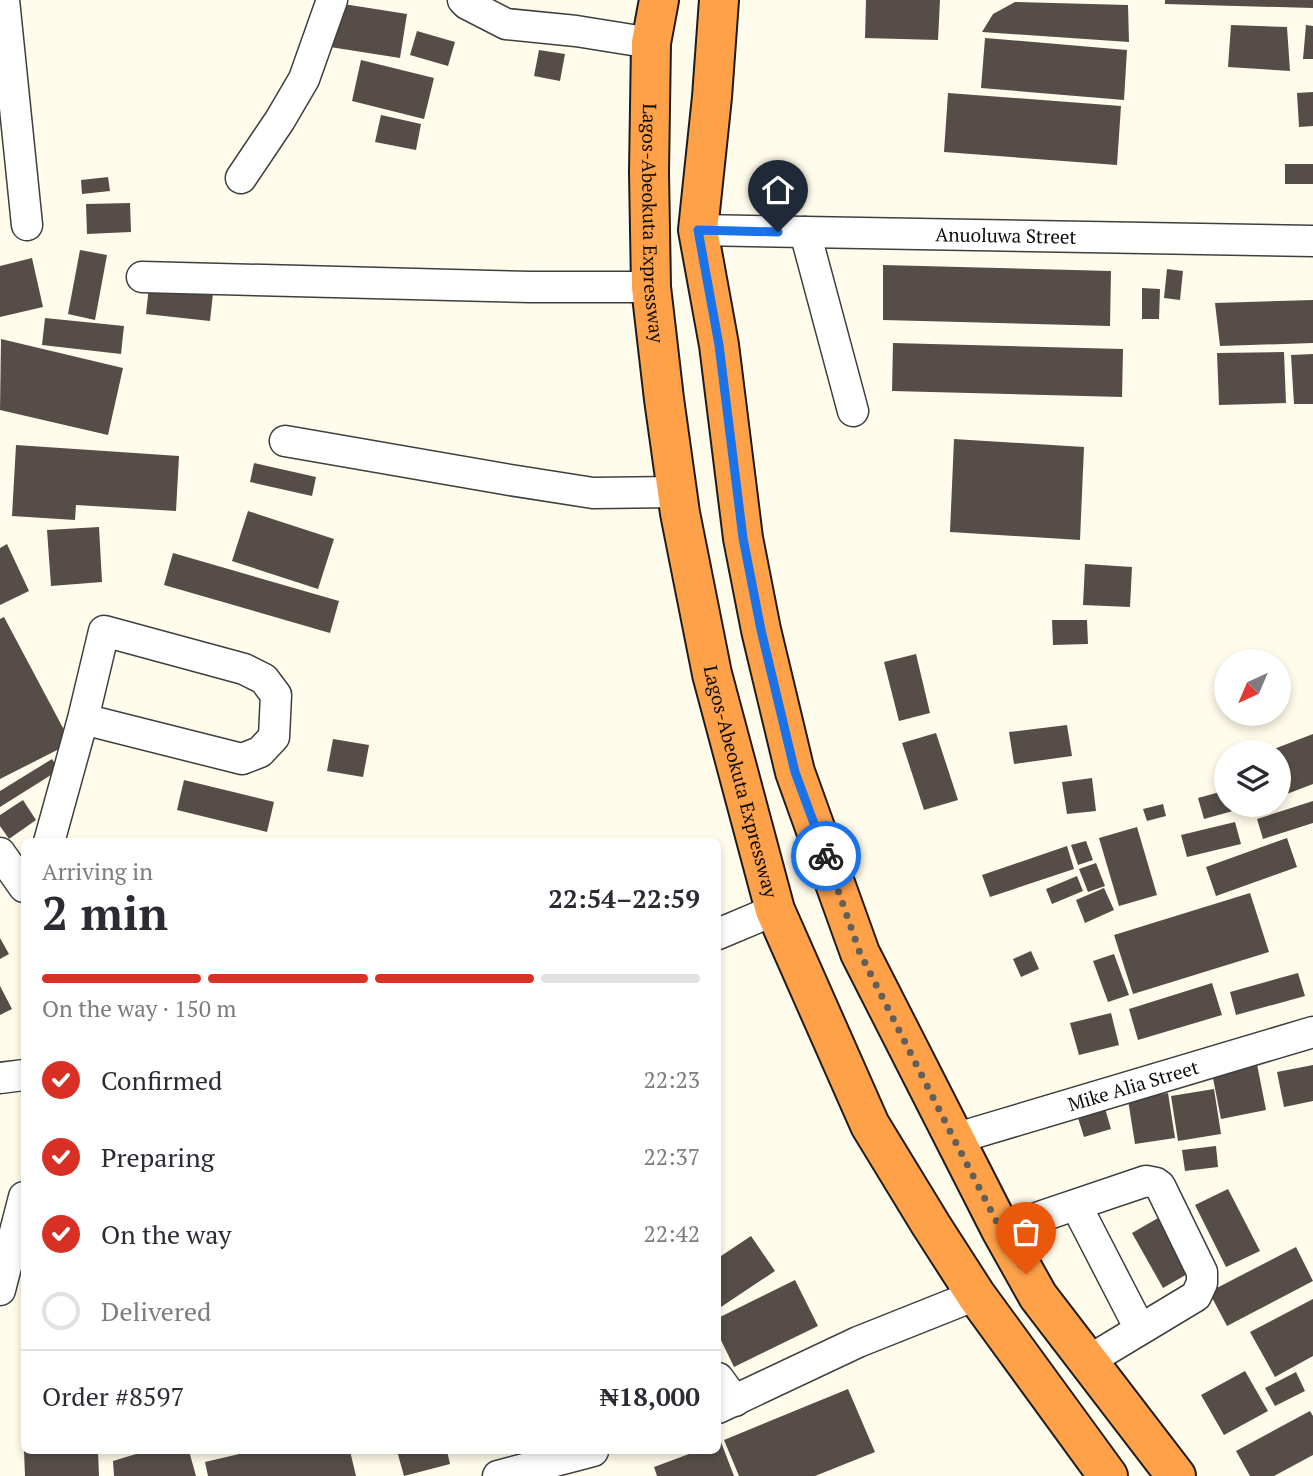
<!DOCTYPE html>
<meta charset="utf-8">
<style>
:root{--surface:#fff;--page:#f7f7f7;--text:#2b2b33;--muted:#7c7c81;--line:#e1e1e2;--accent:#d93025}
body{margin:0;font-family:"PT Serif",serif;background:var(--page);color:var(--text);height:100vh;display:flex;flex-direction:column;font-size:26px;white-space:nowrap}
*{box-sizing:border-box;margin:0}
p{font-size:23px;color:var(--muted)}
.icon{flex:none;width:38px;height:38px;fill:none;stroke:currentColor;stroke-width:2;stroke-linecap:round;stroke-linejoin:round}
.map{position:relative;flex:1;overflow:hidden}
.drawer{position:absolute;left:21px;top:838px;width:700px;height:616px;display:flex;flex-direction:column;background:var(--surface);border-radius:10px;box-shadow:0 4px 10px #0003}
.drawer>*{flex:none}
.needle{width:46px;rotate:224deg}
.controls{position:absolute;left:1214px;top:649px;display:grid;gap:14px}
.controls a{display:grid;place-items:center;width:77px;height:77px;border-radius:50%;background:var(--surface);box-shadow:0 4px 10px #0003;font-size:35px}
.pin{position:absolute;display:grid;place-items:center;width:60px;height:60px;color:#fff;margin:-72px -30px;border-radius:50% 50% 50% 0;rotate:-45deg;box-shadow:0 0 7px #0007}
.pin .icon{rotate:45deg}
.courier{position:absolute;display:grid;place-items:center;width:70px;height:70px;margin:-35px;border:5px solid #1a73e8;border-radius:50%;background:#fff;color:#222;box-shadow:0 2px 9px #0007}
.summary em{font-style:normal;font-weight:800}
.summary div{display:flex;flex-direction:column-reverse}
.summary{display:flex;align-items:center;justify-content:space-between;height:119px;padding:0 21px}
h1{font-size:46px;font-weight:800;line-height:52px}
.bar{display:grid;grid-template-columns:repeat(4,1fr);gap:10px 7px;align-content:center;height:84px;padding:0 21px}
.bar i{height:9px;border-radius:5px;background:var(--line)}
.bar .on{background:var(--accent)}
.bar p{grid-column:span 4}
.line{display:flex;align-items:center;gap:18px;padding:0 21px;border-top:2px solid var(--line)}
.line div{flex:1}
ol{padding:0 21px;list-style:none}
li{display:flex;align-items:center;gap:21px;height:77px}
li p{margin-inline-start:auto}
li .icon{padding:7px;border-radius:50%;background:var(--accent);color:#fff;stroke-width:4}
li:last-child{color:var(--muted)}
li i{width:38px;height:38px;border:4px solid var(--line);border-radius:50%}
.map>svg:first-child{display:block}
.building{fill:#564d48}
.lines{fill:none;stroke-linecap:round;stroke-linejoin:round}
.minor-casing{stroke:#3f3f3f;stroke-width:33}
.highway-casing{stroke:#1d1d1d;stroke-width:42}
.minor{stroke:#fff;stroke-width:30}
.highway{stroke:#ffa149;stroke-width:38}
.done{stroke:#61605a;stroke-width:7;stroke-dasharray:0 12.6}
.route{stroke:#1a73e8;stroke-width:9}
.labels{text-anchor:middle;stroke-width:7;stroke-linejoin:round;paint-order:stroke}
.street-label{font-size:19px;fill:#0c0c0c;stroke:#fff}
</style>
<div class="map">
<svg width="1313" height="1476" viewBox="0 0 1313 1476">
<rect width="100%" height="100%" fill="#fffceb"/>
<path class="building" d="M866,0H940L938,40L865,38Z
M1165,0H1313V8L1165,4Z
M1015,2L1128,5L1129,42L982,32L993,14Z
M337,3L407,14L400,58L330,47Z
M1231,25L1287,27L1290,71L1228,67Z
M1306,25L1313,26V59H1303Z
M417,31L455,42L448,66L410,55Z
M985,38L1127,50L1124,100L981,88Z
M539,50L565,54L560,81L534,76Z
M361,60L434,78L424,119L352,101Z
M1313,92V126L1299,127L1297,93Z
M948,93L1121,106L1117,165L944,152Z
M381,115L421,124L416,150L375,142Z
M1285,164H1313V184H1285Z
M108,177L110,191L82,194L81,180Z
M130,203L131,232L87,234L86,204Z
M80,250L107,255L95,320L68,314Z
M32,258L43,307L0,317V266Z
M883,265L1111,271L1110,326L883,320Z
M1167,269L1183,271L1180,300L1164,298Z
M149,286L213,293L210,321L146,314Z
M1142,288L1160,289L1159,319H1142Z
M1313,300V343L1220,346L1215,303Z
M45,318L124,326L121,354L42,345Z
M1,339L123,368L108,435L0,410Z
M893,343L1123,349L1122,397L892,391Z
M1284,352L1286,403L1219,405L1217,353Z
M1313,354V404H1294L1291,355Z
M954,439L1084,447L1080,540L950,532Z
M16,445L179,456L176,511L76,505L75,520L12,516Z
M254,463L316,477L312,496L250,482Z
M248,511L334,539L318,589L232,561Z
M99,527L102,582L51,586L47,530Z
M7,544L29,591L0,605V548Z
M173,553L339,601L330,633L164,585Z
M1085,564L1132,567L1130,607L1083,605Z
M4,617L71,743L0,779V619Z
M1052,620H1087L1088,644L1053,645Z
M916,654L930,713L899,721L884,662Z
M1067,725L1072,756L1014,764L1009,732Z
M936,733L958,800L924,810L902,743Z
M1313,734V784L1279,797V752H1266Z
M333,739L369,745L363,777L327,771Z
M52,759L59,770L0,807V791Z
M1092,778L1096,811L1067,814L1062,782Z
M184,780L274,802L267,832L177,810Z
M1227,790V805H1239L1240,809L1204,819L1198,798Z
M23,800L36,820L9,839L0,826V815Z
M1313,801V823L1263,839L1257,819Z
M1163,804L1166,816L1147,821L1143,809Z
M1235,822L1241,844L1187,857L1181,835Z
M1137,827L1157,895L1119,906L1099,838Z
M1287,838L1297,867L1216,896L1206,867Z
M1086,841L1093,860L1078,865L1071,845Z
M1067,846L1074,869L990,897L982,875Z
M1096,863L1105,886L1088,892L1079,869Z
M1077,876L1083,891L1052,904L1046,889Z
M1104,888L1114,910L1085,923L1076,900Z
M1250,893L1269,952L1133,994L1114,935Z
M0,938L9,954L0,959Z
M1031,951L1039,969L1021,977L1013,959Z
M1114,954L1129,995L1108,1002L1093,961Z
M1298,973L1305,996L1236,1015L1230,992Z
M1212,983L1222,1015L1138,1040L1129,1009Z
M0,986L12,1009L0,1015Z
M1111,1013L1119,1045L1079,1055L1070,1023Z
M1257,1064L1266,1110L1221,1119L1212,1073Z
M1313,1065V1101L1284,1107L1277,1072Z
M1214,1089L1221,1134L1178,1141L1171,1096Z
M1100,1091L1111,1129L1084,1137L1072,1099Z
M1168,1093L1175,1138L1135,1144L1128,1100Z
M1216,1146L1218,1167L1185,1171L1182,1150Z
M1228,1189L1260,1251L1226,1267L1195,1205Z
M1158,1218L1189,1273L1163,1288L1132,1233Z
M751,1236L775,1271L718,1309V1258Z
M1296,1247L1313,1281L1227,1326L1209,1292Z
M795,1280L818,1326L734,1367L718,1334V1318Z
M1313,1299V1356L1275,1377L1250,1332Z
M1245,1371L1268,1411L1224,1435L1201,1395Z
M1296,1372L1305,1391L1275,1406L1265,1388Z
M848,1389L875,1452L815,1476H739L724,1440Z
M1310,1411L1313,1416V1455L1274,1476H1250L1236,1451Z
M721,1442L734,1476H657L654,1467L697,1451H718V1443Z
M24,1451H98L99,1476H25Z
M146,1451H189L196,1476H114L113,1461Z
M252,1451H350L356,1476H208L205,1462Z
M397,1451H447L450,1464L404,1476Z"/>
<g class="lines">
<g class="minor-casing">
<g id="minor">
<path d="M4,0L27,225"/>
<path d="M463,0L467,4L506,24L576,31L651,43"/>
<path d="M241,178L280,120L304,79L332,0"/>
<path id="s1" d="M698,230L1313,241"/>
<path d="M805,232L853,411"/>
<path d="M142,277L531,287H651"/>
<path d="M285,441L510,480L593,493L677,492"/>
<path d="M49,842L83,719L104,631L244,669L264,679L276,695L274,737L260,752L242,759L83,719"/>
<path d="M0,853L24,887"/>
<path d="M718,934L775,910"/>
<path d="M0,1078L24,1075"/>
<path id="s2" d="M954,1139L1313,1032"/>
<path d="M1076,1205L1140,1329"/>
<path d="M1001,1230L1146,1181L1156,1183L1160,1186L1202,1272V1283L1196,1296L1088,1361"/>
<path d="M0,1290L24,1197"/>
<path d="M718,1378L735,1401"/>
<path d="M718,1408L858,1342L976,1295"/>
<path d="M498,1476L593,1451"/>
</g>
</g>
<g class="highway-casing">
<g id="highway">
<path id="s3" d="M659,0L651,43L649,172L651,287L664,399L680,513L712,674L775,910L870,1125L931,1225L976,1295L1108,1476"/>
<path d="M719,0L712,97L698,230L719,345L743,538L761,630L795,772L860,953L1001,1230L1038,1296L1176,1476"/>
</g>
</g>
<use href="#minor" class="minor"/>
<use href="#highway" class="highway"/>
</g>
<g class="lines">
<path class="done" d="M826,856L860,953L954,1139L1001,1230L1026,1274"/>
<path class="route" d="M778,232L698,230L719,345L743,538L761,630L795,772L826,856"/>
</g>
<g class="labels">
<g class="street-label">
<text dy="7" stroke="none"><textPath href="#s3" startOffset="224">Lagos-Abeokuta Expressway</textPath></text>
<text dy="7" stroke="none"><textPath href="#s1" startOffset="308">Anuoluwa Street</textPath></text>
<text dy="7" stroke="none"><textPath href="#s3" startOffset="791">Lagos-Abeokuta Expressway</textPath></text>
<text dy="7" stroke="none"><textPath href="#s2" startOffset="187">Mike Alia Street</textPath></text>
</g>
</g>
</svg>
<div class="controls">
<a><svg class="needle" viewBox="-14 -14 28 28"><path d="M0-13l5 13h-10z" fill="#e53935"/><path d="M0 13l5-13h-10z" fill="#7c7c81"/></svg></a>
<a><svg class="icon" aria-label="layers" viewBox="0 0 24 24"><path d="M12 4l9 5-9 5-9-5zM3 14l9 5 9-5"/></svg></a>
</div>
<div class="pin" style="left:1026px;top:1274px;background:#ea580c"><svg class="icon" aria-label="bag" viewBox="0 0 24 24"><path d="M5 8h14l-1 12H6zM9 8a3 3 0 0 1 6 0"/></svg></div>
<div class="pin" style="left:778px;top:232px;background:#1f2937"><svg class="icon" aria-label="home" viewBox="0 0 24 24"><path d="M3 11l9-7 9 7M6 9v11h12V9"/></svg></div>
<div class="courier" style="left:826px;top:856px"><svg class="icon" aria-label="bike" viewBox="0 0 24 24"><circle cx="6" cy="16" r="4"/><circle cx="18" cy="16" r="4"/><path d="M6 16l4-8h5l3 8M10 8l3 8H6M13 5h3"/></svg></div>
<section class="drawer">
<div class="summary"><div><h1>2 min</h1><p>Arriving in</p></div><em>22:54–22:59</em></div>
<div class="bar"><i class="on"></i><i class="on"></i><i class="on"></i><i></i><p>On the way · 150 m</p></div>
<ol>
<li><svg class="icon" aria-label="check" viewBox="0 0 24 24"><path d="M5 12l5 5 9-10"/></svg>Confirmed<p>22:23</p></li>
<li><svg class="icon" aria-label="check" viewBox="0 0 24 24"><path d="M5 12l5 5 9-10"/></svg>Preparing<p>22:37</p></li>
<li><svg class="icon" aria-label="check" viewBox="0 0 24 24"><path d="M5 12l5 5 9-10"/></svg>On the way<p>22:42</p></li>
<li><i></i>Delivered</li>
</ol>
<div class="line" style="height:91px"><div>Order #8597</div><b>₦18,000</b></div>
</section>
</div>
